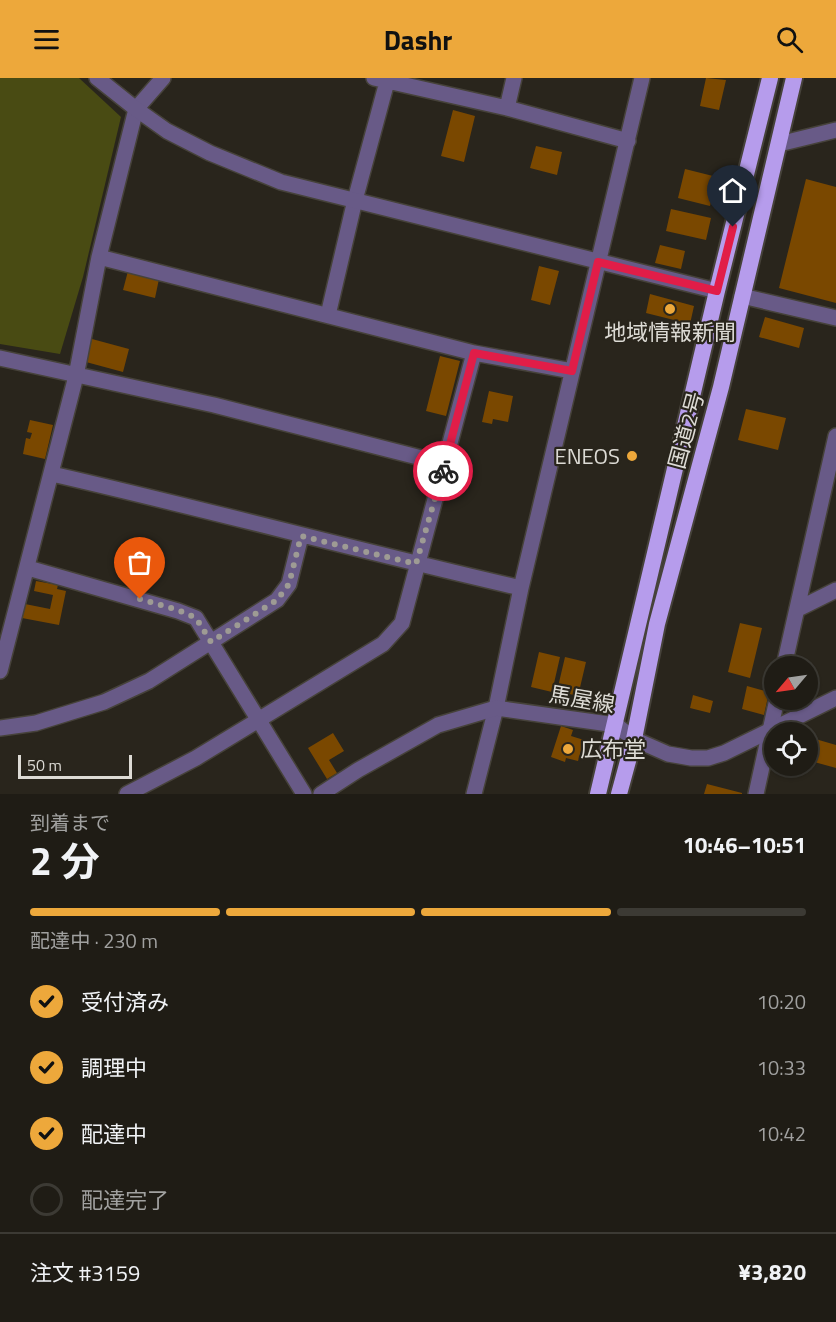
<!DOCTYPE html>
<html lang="ja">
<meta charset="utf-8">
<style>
:root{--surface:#1f1c15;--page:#27251e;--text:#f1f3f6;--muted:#a1a1a0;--line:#3c3a34;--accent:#eda83b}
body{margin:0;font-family:"Titillium Web","Noto Sans JP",sans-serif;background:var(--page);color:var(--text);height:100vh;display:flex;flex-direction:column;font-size:22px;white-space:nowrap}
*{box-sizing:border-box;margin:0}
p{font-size:20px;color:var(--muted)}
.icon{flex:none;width:33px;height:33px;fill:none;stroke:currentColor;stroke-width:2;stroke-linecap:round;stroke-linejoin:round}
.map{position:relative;height:716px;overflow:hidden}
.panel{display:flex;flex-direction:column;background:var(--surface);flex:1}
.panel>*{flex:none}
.needle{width:39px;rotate:241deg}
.tools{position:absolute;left:764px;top:578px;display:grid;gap:12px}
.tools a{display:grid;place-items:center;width:54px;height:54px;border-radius:50%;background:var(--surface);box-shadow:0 2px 4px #0004,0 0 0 2px var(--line);font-size:30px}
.scale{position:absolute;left:18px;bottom:15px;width:114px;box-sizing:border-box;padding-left:6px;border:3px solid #dddbd5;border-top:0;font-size:16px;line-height:21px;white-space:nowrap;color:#dddbd5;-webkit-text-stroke:4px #29251c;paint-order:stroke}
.pin{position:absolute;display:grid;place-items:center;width:51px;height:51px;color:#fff;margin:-62px -26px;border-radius:50% 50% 50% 0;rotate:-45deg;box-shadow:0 0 6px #0007}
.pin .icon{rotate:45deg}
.courier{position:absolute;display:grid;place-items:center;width:60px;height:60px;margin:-30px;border:4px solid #e11d48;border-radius:50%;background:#fff;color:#222;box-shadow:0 2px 8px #0007}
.overview em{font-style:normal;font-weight:700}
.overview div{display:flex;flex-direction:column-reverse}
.overview{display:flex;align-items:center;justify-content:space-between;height:102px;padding:0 30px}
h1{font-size:39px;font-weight:700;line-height:45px}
.bar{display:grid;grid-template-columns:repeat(4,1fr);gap:9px 6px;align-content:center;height:72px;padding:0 30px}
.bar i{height:8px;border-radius:4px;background:var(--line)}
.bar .selected{background:var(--accent)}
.bar p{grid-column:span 4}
.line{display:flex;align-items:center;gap:15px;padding:0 30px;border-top:2px solid var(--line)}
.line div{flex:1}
ol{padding:0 30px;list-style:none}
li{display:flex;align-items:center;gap:18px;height:66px}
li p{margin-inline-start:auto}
li .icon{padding:6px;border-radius:50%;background:var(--accent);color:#111;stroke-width:4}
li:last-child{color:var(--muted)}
li i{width:33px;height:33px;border:3px solid var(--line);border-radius:50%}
header{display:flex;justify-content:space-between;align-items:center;height:78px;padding:0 30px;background:var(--accent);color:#111;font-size:27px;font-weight:700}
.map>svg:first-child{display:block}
.green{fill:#494b13}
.building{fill:#7a4800}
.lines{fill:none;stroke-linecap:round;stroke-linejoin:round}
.minor-casing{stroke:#46423a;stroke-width:18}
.tertiary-casing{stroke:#46423a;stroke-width:18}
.trunk-casing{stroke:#46423a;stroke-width:20}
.minor{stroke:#685a87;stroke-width:15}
.tertiary{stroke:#685a87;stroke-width:15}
.trunk{stroke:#b69cec;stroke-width:16}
.done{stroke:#9e9b94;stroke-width:6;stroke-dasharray:0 10.8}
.route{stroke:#e11d48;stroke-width:8}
.poi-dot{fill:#eda83b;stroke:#29251c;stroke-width:2}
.labels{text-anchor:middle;stroke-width:4.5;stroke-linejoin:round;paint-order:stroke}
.poi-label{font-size:22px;fill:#dddbd5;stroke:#29251c}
.street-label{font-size:22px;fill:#dddbd5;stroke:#29251c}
</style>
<header><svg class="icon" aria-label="menu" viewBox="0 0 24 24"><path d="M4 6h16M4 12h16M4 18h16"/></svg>Dashr<svg class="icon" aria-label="search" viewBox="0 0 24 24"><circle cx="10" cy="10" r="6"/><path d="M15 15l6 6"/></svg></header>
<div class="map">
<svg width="836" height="716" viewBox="0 0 836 716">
<rect width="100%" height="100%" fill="#29251c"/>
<path class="green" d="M0,0H79L121,39L83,199L60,276L0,266Z"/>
<path class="building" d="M706,0L726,2L719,32L700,28Z
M453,32L475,38L464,84L441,78Z
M536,68L562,74L557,97L530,90Z
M685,91L717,99L710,128L678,120Z
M806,101L836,109V225L779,210Z
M671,131L711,140L706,162L666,153Z
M660,167L685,173L681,191L655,185Z
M539,188L559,193L550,227L531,222Z
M128,193L159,201L155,220L123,212Z
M650,216L694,228L690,246L646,235Z
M765,239L804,250L799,270L759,259Z
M92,261L129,271L123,294L86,284Z
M440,278L460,283L446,338L426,333Z
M489,313L513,318L508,344L493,341L492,346L482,344Z
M746,331L786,340L778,372L738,362Z
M30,342L53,347L45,381L23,376L26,360L30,361L32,355L27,354Z
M36,503L58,507L57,511L66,513L59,547L22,540L25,526L50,531L53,517L34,513Z
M740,545L762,550L750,600L728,594Z
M539,574L560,579L552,614L531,609Z
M565,579L586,584L578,618L557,613Z
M747,608L769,614L764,637L742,631Z
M693,617L713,623L710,635L690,630Z
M561,648L573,652L571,658L584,662L578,683L566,680L565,684L551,679Z
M333,655L344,673L329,682L337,695L327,701L308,670Z
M812,660L836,667V690L807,682V663L811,664Z
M707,706L742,715V716H704Z"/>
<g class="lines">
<g class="minor-casing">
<path id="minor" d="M374,0L507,30L628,63
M507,30L514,0
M99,179L474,275L572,293
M742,218L836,240
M328,237L355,122L388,0
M0,280L214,327L445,386
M52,396C209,432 364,474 521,510
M28,490L178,533L196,540L304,716
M798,531L836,512
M784,588L836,358
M0,593L76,298L99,179L136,31L163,0
M0,650L36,645L104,624L149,603L277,522L289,506L301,458
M127,716L196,680L383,566L402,545L474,275
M474,716L496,630L521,510L642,0
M756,716L777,621"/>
</g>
<g class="tertiary-casing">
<path id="tertiary" d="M97,0L136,31L167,53L210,75L281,104L717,213
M779,66L836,52
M321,716L358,692L438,647L496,630L616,647L634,661L668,676L691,680H708L724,675L836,620"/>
</g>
<g class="trunk-casing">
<path id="trunk" d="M598,716L717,213L770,0
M619,716L634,661L657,546L721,309L794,0"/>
</g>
<use href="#minor" class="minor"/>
<use href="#tertiary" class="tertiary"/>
<use href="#trunk" class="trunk"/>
</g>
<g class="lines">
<path class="done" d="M140,521L178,532L196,540L211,564L277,522L289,506L301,458L416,486L443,393"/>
<path class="route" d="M443,393L474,275L572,293L598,184L717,213L733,149"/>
</g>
<g class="poi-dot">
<circle cx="670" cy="231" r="6"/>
<circle cx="632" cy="378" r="6"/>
<circle cx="568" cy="671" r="6"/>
</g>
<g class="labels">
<g class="poi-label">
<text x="670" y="262">地域情報新聞</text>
<text x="620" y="386" text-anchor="end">ENEOS</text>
<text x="580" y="679" text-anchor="start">広布堂</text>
</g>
<g class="street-label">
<text transform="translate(686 352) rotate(-75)" y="8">国道2号</text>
<text transform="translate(582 621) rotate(10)" y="8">馬屋線</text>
</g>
</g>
</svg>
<div class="tools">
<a><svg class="needle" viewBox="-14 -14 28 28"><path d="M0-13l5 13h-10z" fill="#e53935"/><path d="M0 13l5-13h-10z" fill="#a1a1a0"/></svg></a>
<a><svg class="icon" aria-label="locate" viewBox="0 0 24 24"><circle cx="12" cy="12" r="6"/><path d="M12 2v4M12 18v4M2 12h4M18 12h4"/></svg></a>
</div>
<div class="scale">50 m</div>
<div class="pin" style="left:140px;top:521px;background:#ea580c"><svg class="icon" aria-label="bag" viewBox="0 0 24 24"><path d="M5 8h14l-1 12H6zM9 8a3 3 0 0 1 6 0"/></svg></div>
<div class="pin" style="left:733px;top:149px;background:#1f2937"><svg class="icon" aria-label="home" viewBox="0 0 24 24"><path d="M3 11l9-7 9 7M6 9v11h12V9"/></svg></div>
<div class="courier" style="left:443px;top:393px"><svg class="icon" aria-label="bike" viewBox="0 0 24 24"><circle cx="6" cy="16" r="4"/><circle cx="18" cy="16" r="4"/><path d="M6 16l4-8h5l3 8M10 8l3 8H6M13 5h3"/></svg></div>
</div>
<section class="panel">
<div class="overview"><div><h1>2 分</h1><p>到着まで</p></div><em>10:46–10:51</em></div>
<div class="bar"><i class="selected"></i><i class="selected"></i><i class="selected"></i><i></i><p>配達中 · 230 m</p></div>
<ol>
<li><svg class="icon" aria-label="check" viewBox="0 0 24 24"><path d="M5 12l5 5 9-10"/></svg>受付済み<p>10:20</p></li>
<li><svg class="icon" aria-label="check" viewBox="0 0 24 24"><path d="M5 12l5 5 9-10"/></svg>調理中<p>10:33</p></li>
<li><svg class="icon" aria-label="check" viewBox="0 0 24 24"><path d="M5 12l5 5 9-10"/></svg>配達中<p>10:42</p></li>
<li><i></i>配達完了</li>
</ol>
<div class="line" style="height:78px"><div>注文 #3159</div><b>¥3,820</b></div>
</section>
